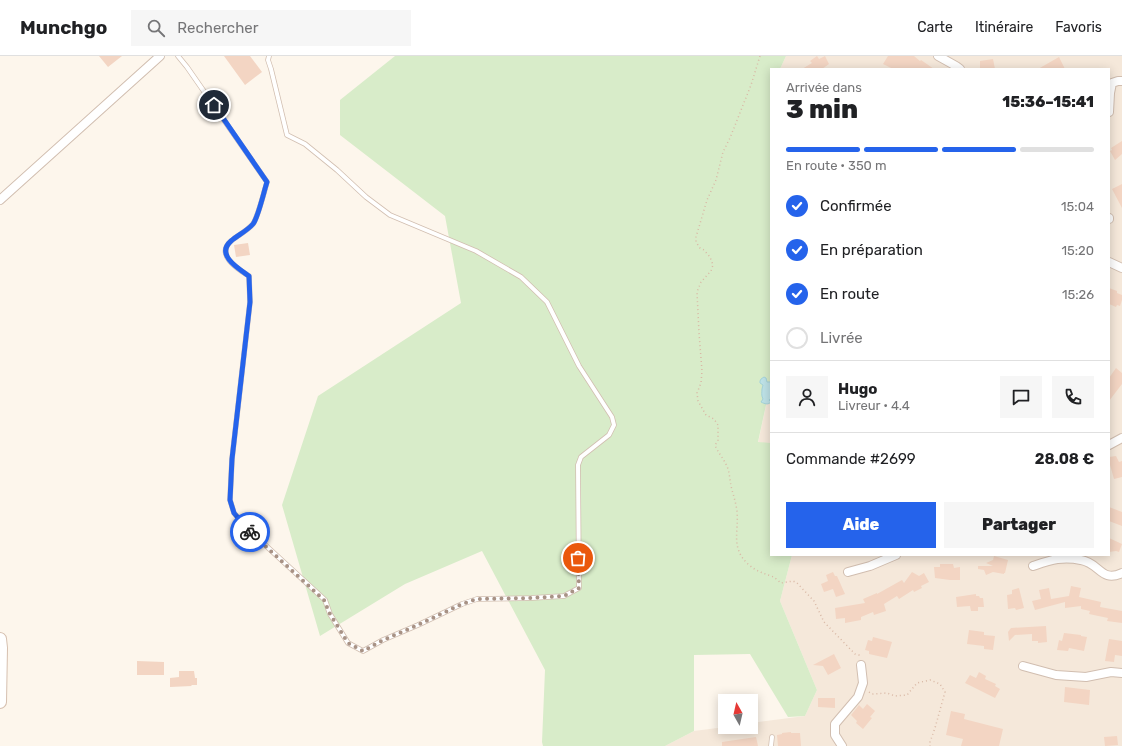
<!DOCTYPE html>
<html lang="fr">
<meta charset="utf-8">
<style>
:root{--surface:#fff;--page:#f6f6f6;--text:#202124;--muted:#757577;--line:#e0e0e0;--accent:#2563eb}
body{margin:0;font-family:Rubik,sans-serif;background:var(--page);color:var(--text);height:100vh;display:flex;flex-direction:column;font-size:15px;white-space:nowrap}
*{box-sizing:border-box;margin:0}
p{font-size:13px;color:var(--muted)}
.icon{flex:none;width:22px;height:22px;fill:none;stroke:currentColor;stroke-width:2;stroke-linecap:round;stroke-linejoin:round}
.map{position:relative;flex:1;overflow:hidden}
.details{position:absolute;left:770px;top:12px;width:340px;height:488px;display:flex;flex-direction:column;background:var(--surface);border-radius:0px;box-shadow:0 2px 10px #0003}
.details>*{flex:none}
.needle{width:26px;rotate:352deg}
.fabs{position:absolute;left:718px;top:638px;display:grid;gap:8px}
.fabs a{display:grid;place-items:center;width:40px;height:40px;border-radius:0px;background:var(--surface);box-shadow:0 2px 10px #0003;font-size:20px}
.pin{position:absolute;display:grid;place-items:center;width:34px;height:34px;color:#fff;margin:-17px;border:2px solid #fff;border-radius:50%;box-shadow:0 1px 4px #0007}
.courier{position:absolute;display:grid;place-items:center;width:40px;height:40px;margin:-20px;border:3px solid #2563eb;border-radius:50%;background:#fff;color:#222;box-shadow:0 1px 5px #0007}
.summary em{font-style:normal;font-weight:800}
.summary div{display:flex;flex-direction:column-reverse}
.summary{display:flex;align-items:center;justify-content:space-between;height:68px;padding:0 16px}
h1{font-size:26px;font-weight:800;line-height:30px}
.bar{display:grid;grid-template-columns:repeat(4,1fr);gap:6px 4px;align-content:center;height:48px;padding:0 16px}
.bar i{height:5px;border-radius:3px;background:var(--line)}
.bar .on{background:var(--accent)}
.bar p{grid-column:span 4}
.line{display:flex;align-items:center;gap:10px;padding:0 16px;border-top:1px solid var(--line)}
.line div{flex:1}
.round{display:grid;place-items:center;flex:none;width:42px;height:42px;border-radius:0px;background:var(--page)}
ol{padding:0 16px;list-style:none}
li{display:flex;align-items:center;gap:12px;height:44px}
li p{margin-inline-start:auto}
li .icon{padding:4px;border-radius:50%;background:var(--accent);color:#fff;stroke-width:4}
li:last-child{color:var(--muted)}
li i{width:22px;height:22px;border:2px solid var(--line);border-radius:50%}
.button{display:flex;gap:8px;margin-top:auto;padding:8px 16px}
.button a{flex:1;height:46px;border-radius:0px;background:var(--accent);color:#fff;font-size:16px;font-weight:800;line-height:46px;text-align:center}
.button a+a{background:var(--page);color:var(--text)}
header{display:flex;align-items:center;gap:24px;box-sizing:border-box;height:56px;padding:0 20px;background:var(--surface);border-bottom:1px solid var(--line)}
header strong{font-size:19px}
nav{display:flex;gap:22px;margin-inline-start:auto;font-size:14px}
.search{width:280px;height:36px;background:var(--page);display:flex;align-items:center;gap:10px;box-sizing:border-box;padding:0 14px;border-radius:0px;color:var(--muted);font-size:15px}
.map>svg:first-child{display:block}
.residential{fill:#f5e8da}
.green{fill:#d8ecc9}
.water{fill:#bfe3e8;stroke:#a5d3da}
.building{fill:#f3d5c3}
.lines{fill:none;stroke-linecap:round;stroke-linejoin:round}
.service-casing{stroke:#d1beb0;stroke-width:5.5}
.minor-casing{stroke:#d1beb0;stroke-width:10}
.secondary-casing{stroke:#d6c0b0;stroke-width:14}
.path{stroke:#d9b8a5;stroke-width:1.5;stroke-dasharray:1 3;stroke-linecap:butt}
.service{stroke:#fff;stroke-width:4}
.minor{stroke:#fff;stroke-width:8}
.secondary{stroke:#fff;stroke-width:12}
.done{stroke:#a89285;stroke-width:4;stroke-dasharray:0 7.2}
.route{stroke:#2563eb;stroke-width:5}
</style>
<header>
<strong>Munchgo</strong>
<div class="search"><svg class="icon" aria-label="search" viewBox="0 0 24 24"><circle cx="10" cy="10" r="6"/><path d="M15 15l6 6"/></svg>Rechercher</div>
<nav><a>Carte</a><a>Itinéraire</a><a>Favoris</a></nav>
</header>
<div class="map">
<svg width="1122" height="690" viewBox="0 0 1122 690">
<rect width="100%" height="100%" fill="#fdf6ec"/>
<path class="residential" d="M786,0H1122V690H665L694,675L725,671H751V667L805,660L817,634L780,545L792,499H1109V13H780Z
M771,326V387H758Z"/>
<path class="green" d="M395,0H786L780,13H771V326L758,386L771,387V499H792L780,545L817,634L805,660L788,661L750,598L694,599V675L665,690H543L542,686L545,614L482,495L405,528L320,580L282,449L318,340L461,247L445,160L340,79V44Z"/>
<path class="water" d="M764,321L766,322L767,326H771V342L769,344L771,346C768,349 765,348 761,346L763,343C761,339 762,336 762,333L763,329L760,327V325L761,323Z"/>
<path class="building" d="M99,0H122L108,11Z
M224,0H250L262,16L245,29Z
M817,0L819,3L825,0L829,8L822,13H802L812,7L810,5Z
M888,0H914L920,5L921,4L934,13H893L883,8Z
M1059,1L1065,13H1038Z
M993,3L995,13H980V5Z
M1122,85V98L1115,104L1110,95L1112,94L1111,92Z
M1122,128V152L1112,133Z
M248,187L250,199L236,201L234,189Z
M1109,232L1117,235V237L1122,239V244L1120,250L1117,249L1116,251L1109,248Z
M1116,312L1122,317V328L1109,345V322Z
M1116,400L1119,406L1122,405V421L1114,423L1110,409H1109V401Z
M1109,451L1122,456V470L1109,465Z
M1109,482L1122,488L1119,496L1116,495L1109,496Z
M994,500L1008,504L1005,517H1004V518L993,516L986,519L984,514L978,513V510H993L986,507L993,504Z
M940,508H953L954,512L960,511V524H950L935,522L934,511H940Z
M833,516L835,520H837L845,538L836,541L833,533L824,536L821,528L828,525L826,519Z
M912,516L919,520L924,517L929,526L921,530L922,532L914,536L913,534L899,543L897,540L884,548L886,555L874,559L873,556L861,561V564L845,567V562L836,563L835,552L865,547L863,543L877,537V538L902,524L904,527Z
M1071,530L1081,532L1079,541L1101,546L1100,551L1122,555V567L1107,565L1108,562L1089,558L1090,555L1081,553V550L1065,552V546L1035,554L1032,545L1041,543L1039,534L1049,532L1051,543L1069,540Z
M1019,532L1024,552L1016,554L1015,552L1008,553L1007,539L1012,538V534Z
M976,538V540H979L980,542H983L984,551H978V555H971L970,550L957,551L956,541Z
M1046,570L1047,586L1038,587V585H1032V578L1015,579L1009,585L1008,576L1011,572Z
M969,574L984,576V579L995,580L993,594L984,593V590L967,588Z
M1064,577L1081,579V580L1087,581L1084,595L1069,592L1068,595L1057,594L1059,584L1062,585Z
M873,581L892,586L887,602L869,598V595L865,594L868,584L872,585Z
M1109,583L1122,585V600L1115,599L1114,606L1105,605Z
M834,598L841,612L828,619L823,610L813,609Z
M137,605L164,606V619H137Z
M179,615H194L195,622H197V629H191L192,630L170,631V622L179,621Z
M979,616L986,620L985,623L996,628L995,630L1000,633L995,642L965,627L970,619L976,622Z
M1065,631L1090,634L1089,649L1064,646Z
M818,642H835V652L818,651Z
M867,648L875,655L870,661L872,662L863,673L856,667L857,665L851,659L859,649L863,653Z
M951,655L965,658L964,663L1003,673L999,690H961L963,683L946,679Z
M791,676V677H800L801,690H778L777,679L782,678V677Z
M1117,680L1118,689L1105,690L1104,681Z
M756,681L758,690H722V686Z"/>
<g class="lines">
<g class="service-casing">
<path id="service" d="M178,0L187,11L267,126C264,136 258,161 253,168C247,175 238,179 231,185C215,199 238,213 249,220L250,246L232,403L230,444L234,457L250,475L325,544L330,558L348,587L363,595L383,584L418,569L462,548L477,543L531,542L564,540L579,532L578,409L581,401L609,379L614,369L612,361L579,310L547,246L521,221L476,195L390,159L366,141L337,114L305,88L287,79L271,13L268,4L269,0
M771,690L772,681"/>
</g>
<g class="minor-casing">
<path id="minor" d="M938,0L956,10L960,13
M1109,56L1110,37L1112,27L1118,25H1122
M0,144L160,0
M1109,163V162
M1109,206L1122,212
M1109,389L1122,382
M1033,510C1051,504 1062,500 1081,504C1100,507 1101,527 1122,517
M848,516L870,510L896,499
M1023,610L1056,619L1086,621L1111,616L1122,617
M842,690L835,679V668L858,641L863,627L861,609"/>
</g>
<g class="secondary-casing">
<path id="secondary" d="M0,583L1,592L0,646"/>
</g>
<path class="path" d="M760,0L751,29L730,82L723,96L716,124L707,144L696,181V186L700,192L704,194L710,201L713,209L711,215L701,226L697,236L699,277L702,315L701,327L697,337L698,345L706,359L714,363L718,369V385L715,389C718,397 725,404 728,413C730,420 730,427 732,434C734,441 736,448 737,455C739,476 730,492 749,509C756,515 763,517 771,520C775,521 778,525 781,527L793,525L797,527L814,545L824,566L855,598L859,599V601
M869,636L872,638L887,637L895,640L907,639L917,627L930,624L940,628L945,636L935,672L930,686V690"/>
<use href="#service" class="service"/>
<use href="#minor" class="minor"/>
<use href="#secondary" class="secondary"/>
</g>
<g class="lines">
<path class="done" d="M250,476L324,544L330,558L348,587L363,595L383,584L418,569L462,548L477,543L531,542L564,540L579,532L578,502"/>
<path class="route" d="M214,49L267,126C264,135 258,162 253,168C247,175 238,179 231,185C215,199 239,213 249,220L250,246L232,403L230,444L234,457L250,476"/>
</g>
</svg>
<div class="fabs">
<a><svg class="needle" viewBox="-14 -14 28 28"><path d="M0-13l5 13h-10z" fill="#e53935"/><path d="M0 13l5-13h-10z" fill="#757577"/></svg></a>
</div>
<div class="pin" style="left:578px;top:502px;background:#ea580c"><svg class="icon" aria-label="bag" viewBox="0 0 24 24"><path d="M5 8h14l-1 12H6zM9 8a3 3 0 0 1 6 0"/></svg></div>
<div class="pin" style="left:214px;top:49px;background:#1f2937"><svg class="icon" aria-label="home" viewBox="0 0 24 24"><path d="M3 11l9-7 9 7M6 9v11h12V9"/></svg></div>
<div class="courier" style="left:250px;top:476px"><svg class="icon" aria-label="bike" viewBox="0 0 24 24"><circle cx="6" cy="16" r="4"/><circle cx="18" cy="16" r="4"/><path d="M6 16l4-8h5l3 8M10 8l3 8H6M13 5h3"/></svg></div>
<section class="details">
<div class="summary"><div><h1>3 min</h1><p>Arrivée dans</p></div><em>15:36–15:41</em></div>
<div class="bar"><i class="on"></i><i class="on"></i><i class="on"></i><i></i><p>En route · 350 m</p></div>
<ol>
<li><svg class="icon" aria-label="check" viewBox="0 0 24 24"><path d="M5 12l5 5 9-10"/></svg>Confirmée<p>15:04</p></li>
<li><svg class="icon" aria-label="check" viewBox="0 0 24 24"><path d="M5 12l5 5 9-10"/></svg>En préparation<p>15:20</p></li>
<li><svg class="icon" aria-label="check" viewBox="0 0 24 24"><path d="M5 12l5 5 9-10"/></svg>En route<p>15:26</p></li>
<li><i></i>Livrée</li>
</ol>
<div class="line" style="height:72px"><a class="round"><svg class="icon" aria-label="person" viewBox="0 0 24 24"><circle cx="12" cy="8" r="4"/><path d="M4 21q1-7 8-7t8 7"/></svg></a><div><b>Hugo</b><p>Livreur · 4.4</p></div><a class="round"><svg class="icon" aria-label="chat" viewBox="0 0 24 24"><path d="M4 5h16v11H9l-5 4z"/></svg></a><a class="round"><svg class="icon" aria-label="phone" viewBox="0 0 24 24"><path d="M5 4h4l2 5-3 2q2 4 5 5l2-3 5 2v4C11 20 4 13 5 4z"/></svg></a></div>
<div class="line" style="height:52px"><div>Commande #2699</div><b>28.08 €</b></div>
<div class="button"><a>Aide</a><a>Partager</a></div>
</section>
</div>
